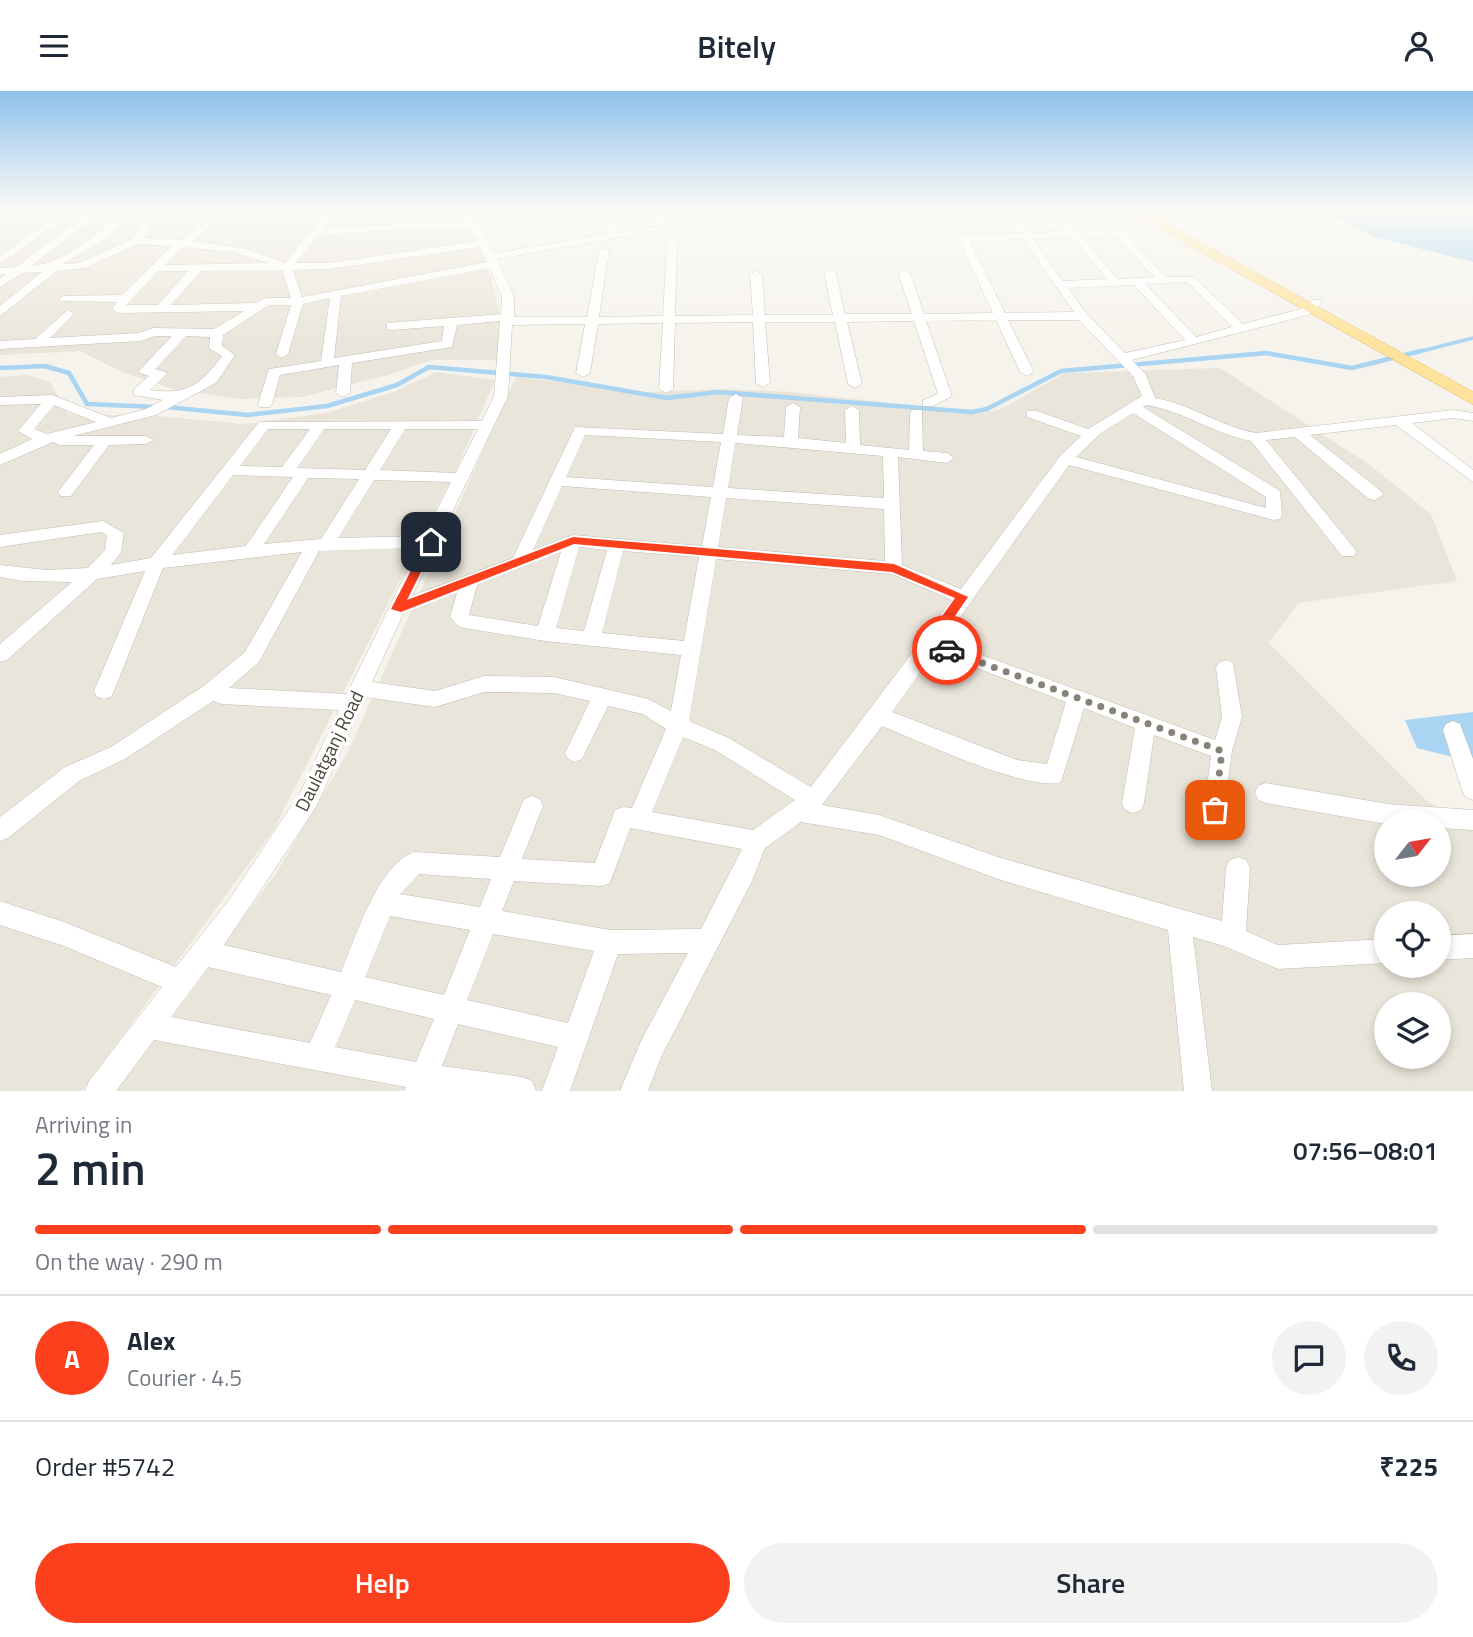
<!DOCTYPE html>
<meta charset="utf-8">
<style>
:root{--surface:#fff;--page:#f2f2f3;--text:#1f2937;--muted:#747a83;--line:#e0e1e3;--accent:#fc3f1d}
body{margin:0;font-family:"Titillium Web",sans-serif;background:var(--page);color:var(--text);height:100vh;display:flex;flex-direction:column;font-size:26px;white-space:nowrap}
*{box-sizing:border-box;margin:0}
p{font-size:23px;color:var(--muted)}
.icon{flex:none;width:38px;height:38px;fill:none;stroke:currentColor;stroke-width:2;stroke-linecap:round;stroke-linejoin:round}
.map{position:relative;height:1000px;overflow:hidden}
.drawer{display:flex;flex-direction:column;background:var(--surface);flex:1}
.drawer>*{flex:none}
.needle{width:46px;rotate:59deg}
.tools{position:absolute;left:1374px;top:719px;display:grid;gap:14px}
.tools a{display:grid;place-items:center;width:77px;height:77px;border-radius:50%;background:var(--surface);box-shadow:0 4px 10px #0003;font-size:35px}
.pin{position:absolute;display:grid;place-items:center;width:60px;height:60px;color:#fff;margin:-30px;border-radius:14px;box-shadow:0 4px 10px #0006}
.courier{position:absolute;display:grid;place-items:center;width:70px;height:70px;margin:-35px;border:5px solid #fc3f1d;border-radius:50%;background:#fff;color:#222;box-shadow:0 2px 9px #0007}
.headline em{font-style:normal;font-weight:600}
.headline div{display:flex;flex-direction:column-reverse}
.headline{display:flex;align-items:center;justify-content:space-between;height:119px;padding:0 35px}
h1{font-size:46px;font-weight:600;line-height:52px}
.bar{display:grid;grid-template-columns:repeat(4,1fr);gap:10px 7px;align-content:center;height:84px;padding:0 35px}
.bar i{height:9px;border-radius:5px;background:var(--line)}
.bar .selected{background:var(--accent)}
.bar p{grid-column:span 4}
.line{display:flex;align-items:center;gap:18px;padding:0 35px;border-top:2px solid var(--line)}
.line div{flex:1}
.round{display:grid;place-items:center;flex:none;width:74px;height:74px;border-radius:37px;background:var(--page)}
.primary-button{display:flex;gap:14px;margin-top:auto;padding:14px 35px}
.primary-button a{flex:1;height:80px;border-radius:42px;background:var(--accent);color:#fff;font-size:28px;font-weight:600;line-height:80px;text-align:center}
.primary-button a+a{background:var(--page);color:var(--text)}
header{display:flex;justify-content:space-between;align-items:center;height:91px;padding:0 35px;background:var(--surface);font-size:32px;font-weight:600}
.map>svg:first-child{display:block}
.residential{fill:#eae5da;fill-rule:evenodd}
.water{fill:#a9d4f2}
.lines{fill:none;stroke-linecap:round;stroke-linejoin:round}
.stream-far1{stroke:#a9d4f2;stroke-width:3.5}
.stream{stroke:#a9d4f2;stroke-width:4.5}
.minor-casing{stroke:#c2bbae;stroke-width:1}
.major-casing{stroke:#e6c16a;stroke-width:1}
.minor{fill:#fff;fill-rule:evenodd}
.major{fill:#ffe39c;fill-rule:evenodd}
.route{fill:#fc3f1d}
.done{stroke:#878178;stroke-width:7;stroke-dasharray:0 12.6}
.labels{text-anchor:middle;stroke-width:7;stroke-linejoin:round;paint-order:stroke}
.street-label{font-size:19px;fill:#4b4439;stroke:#fff}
</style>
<header><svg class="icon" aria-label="menu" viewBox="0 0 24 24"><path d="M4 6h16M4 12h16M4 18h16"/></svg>Bitely<svg class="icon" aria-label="person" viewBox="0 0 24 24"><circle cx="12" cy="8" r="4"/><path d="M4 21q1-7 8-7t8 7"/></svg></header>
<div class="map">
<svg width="1473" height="1000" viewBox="0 0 1473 1000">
<rect width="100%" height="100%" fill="#f6f3ec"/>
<path class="residential" d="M0,117H451L473,143L490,183L499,221L498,269H431L388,284L302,306L238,308L177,299L124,282L80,260L0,264Z
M1220,277L1370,374L1431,423L1457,490L1298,512L1269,552L1429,712L1473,731V1000H113L277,781L348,661L516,286L646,301L725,298L790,301L983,322L1001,318L1065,282ZM1386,732H1438V784H1386ZM1386,822H1438V875H1386ZM1386,914H1438V966H1386Z
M437,281L495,289L459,373L273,740L82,1000H0V286L28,284L50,291L68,323L157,325L244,333L326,322L394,301Z"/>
<path class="water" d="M1315,117H1473V171L1375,146Z
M1473,621V671L1417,657L1405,629Z"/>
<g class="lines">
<path class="stream-far1" d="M1414,262L1473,247"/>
<path class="stream" d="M0,277L45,275L69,282L87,313L156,316
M166,316L248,324L327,315L397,294L429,276L546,286L667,307L718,301L972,321L987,318L1061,280L1266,262L1352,277L1421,260"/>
<g class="minor-casing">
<path id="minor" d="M204,117L161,124L144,147L183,149L214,122L219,125L218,127L194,150L251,159L285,172L329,117H339L323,137L463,129L452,117H462L468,123L481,117H494L473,128L484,141L494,162L608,143L596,117H606L617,142L658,135L650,122L654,117H665L660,122L667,134L683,131L688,134L497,168L514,206V226H587L599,160L604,157L609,160L599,226L663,225L667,151L672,148L677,151L675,225L753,224L750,183L756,180L762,183L765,224H833L824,182L830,179L836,182L845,223H912L898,182L904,179L910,182L924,223L993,222L958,148L963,145L1019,142L1001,117H1011L1029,142L1067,140L1052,122L1057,119L1077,140L1122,139L1166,186H1194L1243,233L1300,218L1313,209H1321V213L1308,224L1132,269L1146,284L1155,307C1191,313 1221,336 1256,342L1453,319L1473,322V330L1453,327L1412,332L1473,379V391L1396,334L1310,344L1381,400L1383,404L1375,409L1369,408L1295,346L1266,349L1354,457L1356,461L1354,465H1342L1251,350C1214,343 1184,320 1146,314L1143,316L1280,400L1282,424L1280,428L1274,429L1069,374L943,550L1215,649L1222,626L1216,577L1219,572L1226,569L1233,572L1242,626L1232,660L1223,726L1215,729L1207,726L1204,719L1211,665L1154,644L1144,712L1141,719L1133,722L1125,719L1122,712L1135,637L1084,617L1061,691C1030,702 917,649 882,635L822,714L879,724L998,766L1222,830L1226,777L1230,769L1238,766L1246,769L1250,777L1246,840L1278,854L1386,848V872L1278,878L1224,855L1193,846L1212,1000H1184L1168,839L998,788L879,744L801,731L765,757L752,790L661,966L648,1000H620L641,950L688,862L618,863L570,1000H542L558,956L458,933L442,975L522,986L532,990L536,1000H404L406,996L154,949L116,1000H85L89,990L162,896L64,855L0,834V810L64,831L176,876L229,809L300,702L339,619L222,613L213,610L125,668L79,690L8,747L0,750V726L65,676L111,656L205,594L245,561L302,461L163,477L114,600L111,606L104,608L97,606L94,600L145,480L97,488L7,569L0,571V553L72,491L23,490L0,486V474L47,479L88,477L105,459L107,444L101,441L0,456V444L103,430L124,442L121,461L111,474L151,467L259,331L482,330L494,305L500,230L457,234L452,256L352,272L350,302L343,306L336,302L339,274L280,284L272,313L270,316H260L258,313L269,278L321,270L330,207L303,213L288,263L282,267L276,263L291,214H269L223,244L222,255L235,264L216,292L156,324L73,345H146L153,349L146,353L109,354L71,405H61L58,401L94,354H60L53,351L0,374V363L32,348L18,340L41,313L0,314V306L52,304L111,327L146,318L163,309L134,304V298L149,285L138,281L172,245H155L141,250L0,258V250L35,248L68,219L74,223L50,247L139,242L153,237L214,238L244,220L118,222L112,218L117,211L60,210V206L64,205L122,204L171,155L138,153L85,177L57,180L0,225V215L42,181L22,182L0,196V188L6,183H0V177L16,176L83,126L65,127L0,173V165L62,121L126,117ZM152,121L132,148L79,172L63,173L106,147L132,123ZM119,123C96,145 63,173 31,175L97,125ZM468,135L478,150L329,172H296L318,144ZM1115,144L1154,186L1118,188L1082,146ZM1072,146L1107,188L1063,190L1033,148ZM1023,148L1074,221L1005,222L970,151ZM182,156L232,161L269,172L165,174ZM480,156L487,171L302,206L293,179L329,178ZM490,177L502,206L501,223L387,232V238L391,239L444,235L442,250L334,267L341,205ZM282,179L291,207H266L256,212L171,214L201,180ZM158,180H188L158,214H126ZM1187,191L1232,236L1196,246L1146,193ZM1134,194L1185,249L1125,262L1086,222L1068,197ZM996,229L1020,281L1027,285L1034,281L1008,229H1079L1133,285L1142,305L1088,338L1037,320H1027V326L1081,345L1060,365L961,498L902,474L898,366L947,372L954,367L947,362L923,360L922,319H912L910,322L909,359L860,354L859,319L852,315L845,319L846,352L798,347L800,316L793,312L786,316L784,346L737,344L743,307L736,303L729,307L723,343L575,336L513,467L412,505L508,305L512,234L585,233L576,282L583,286L590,282L598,233L663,232L659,298L666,302L673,298L675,232L753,231L756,292L763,296L770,292L765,231H835L848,293L855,297L862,293L847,231L914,230L938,303L923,309V315H933L952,305L926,230ZM186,245L210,246L209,257L222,265C200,295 187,304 150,299L168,282L155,278ZM54,314L96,331L47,343L34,338ZM1133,322L1266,406V417L1076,366L1101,342ZM268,338H310L282,376L240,375ZM324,338H391L365,379L297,377ZM405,338H478L456,382L380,379ZM585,344L721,351L713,396L566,386ZM735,352L883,365L884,407L728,397ZM233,384L293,386L246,455L172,464ZM308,387L359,388L321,448L264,453ZM374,389L451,391L424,445L338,447ZM562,395L711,406L702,455L573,444L533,459ZM726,407L884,418L885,470L718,456ZM579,456L607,459L584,540L556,537ZM418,457L347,603L229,597L259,571L319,460ZM623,460L699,466L684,550L602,542ZM561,461L538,535L469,524L477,494ZM716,468L892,483L952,509L811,696L729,647L689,630ZM457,502L450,526L458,535L464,537L545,550L681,564L671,620L648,608L554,586L484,585L435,600L372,591L403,523ZM934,561L1066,611L1047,673L1017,669L892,621ZM484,601L554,602L590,610L565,662L568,668L575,671L582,668L608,615L643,623L666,638L632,717L623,716L615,719L595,772L522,768L543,715L540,708L532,705L524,708L500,766L414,761C376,776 357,845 341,881L224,854L316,716L365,606L435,616ZM683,646L715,659L795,709L753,739L652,721ZM630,737L742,758L701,838L610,839L502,820L514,790L602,795L610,792ZM419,783L491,788L480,816L400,803ZM390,825L470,839L444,904L365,886ZM493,843L594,860L568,932L467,909ZM208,876L331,904L310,952L171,926ZM355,909L434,928L416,971L335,956Z
M1453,630L1460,633L1473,668V709L1465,706L1462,699L1443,639L1446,633Z
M1266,692L1388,713L1473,719V739L1438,737V732L1386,733L1266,712L1258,709L1255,702L1258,695Z
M1473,843V867L1438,869V845Z"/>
</g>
<g class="major-casing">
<path id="major" d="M1123,117H1138L1473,301V313Z"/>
</g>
<use href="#minor" class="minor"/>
<use href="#major" class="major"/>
</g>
<linearGradient id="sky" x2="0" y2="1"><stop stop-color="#8fc1ec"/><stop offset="0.46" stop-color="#fbfaf6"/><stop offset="1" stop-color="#fbfaf6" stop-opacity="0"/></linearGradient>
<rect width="1473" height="257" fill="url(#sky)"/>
<path class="route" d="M573,446L894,473L968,506L937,551L952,556V563L947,564L923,552L955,507L892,481L574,453L401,521L391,518L427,449L436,451L407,509Z"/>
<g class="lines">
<path class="done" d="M947,559L1222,660L1215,719"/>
</g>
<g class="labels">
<g class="street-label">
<text transform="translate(329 660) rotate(-64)" y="7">Daulatganj Road</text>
</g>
</g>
</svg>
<div class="tools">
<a><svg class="needle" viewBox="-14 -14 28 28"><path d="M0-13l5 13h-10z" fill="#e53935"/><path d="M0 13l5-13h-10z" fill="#747a83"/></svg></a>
<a><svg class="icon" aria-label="locate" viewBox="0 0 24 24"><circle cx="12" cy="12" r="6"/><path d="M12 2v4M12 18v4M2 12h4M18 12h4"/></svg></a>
<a><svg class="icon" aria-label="layers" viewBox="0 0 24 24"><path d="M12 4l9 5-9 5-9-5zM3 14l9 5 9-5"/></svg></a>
</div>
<div class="pin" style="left:1215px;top:719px;background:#ea580c"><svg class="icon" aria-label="bag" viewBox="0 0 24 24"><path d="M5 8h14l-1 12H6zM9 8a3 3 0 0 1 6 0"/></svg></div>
<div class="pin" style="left:431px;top:451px;background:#1f2937"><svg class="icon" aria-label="home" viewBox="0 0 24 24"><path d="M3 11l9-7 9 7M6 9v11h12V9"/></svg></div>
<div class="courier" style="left:947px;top:559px"><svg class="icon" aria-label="car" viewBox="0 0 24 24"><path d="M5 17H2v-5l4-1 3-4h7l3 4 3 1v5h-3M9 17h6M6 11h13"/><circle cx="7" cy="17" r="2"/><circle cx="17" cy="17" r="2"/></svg></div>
</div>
<section class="drawer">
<div class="headline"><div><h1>2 min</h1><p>Arriving in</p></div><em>07:56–08:01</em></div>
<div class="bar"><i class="selected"></i><i class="selected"></i><i class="selected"></i><i></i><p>On the way · 290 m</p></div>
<div class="line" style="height:126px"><b class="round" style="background:var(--accent);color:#fff">A</b><div><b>Alex</b><p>Courier · 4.5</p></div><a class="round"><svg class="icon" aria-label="chat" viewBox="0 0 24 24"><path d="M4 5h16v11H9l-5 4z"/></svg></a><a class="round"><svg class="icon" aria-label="phone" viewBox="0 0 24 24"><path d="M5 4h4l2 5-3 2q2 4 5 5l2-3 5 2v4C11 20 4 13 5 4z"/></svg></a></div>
<div class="line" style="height:91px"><div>Order #5742</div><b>₹225</b></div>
<div class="primary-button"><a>Help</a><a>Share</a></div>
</section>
